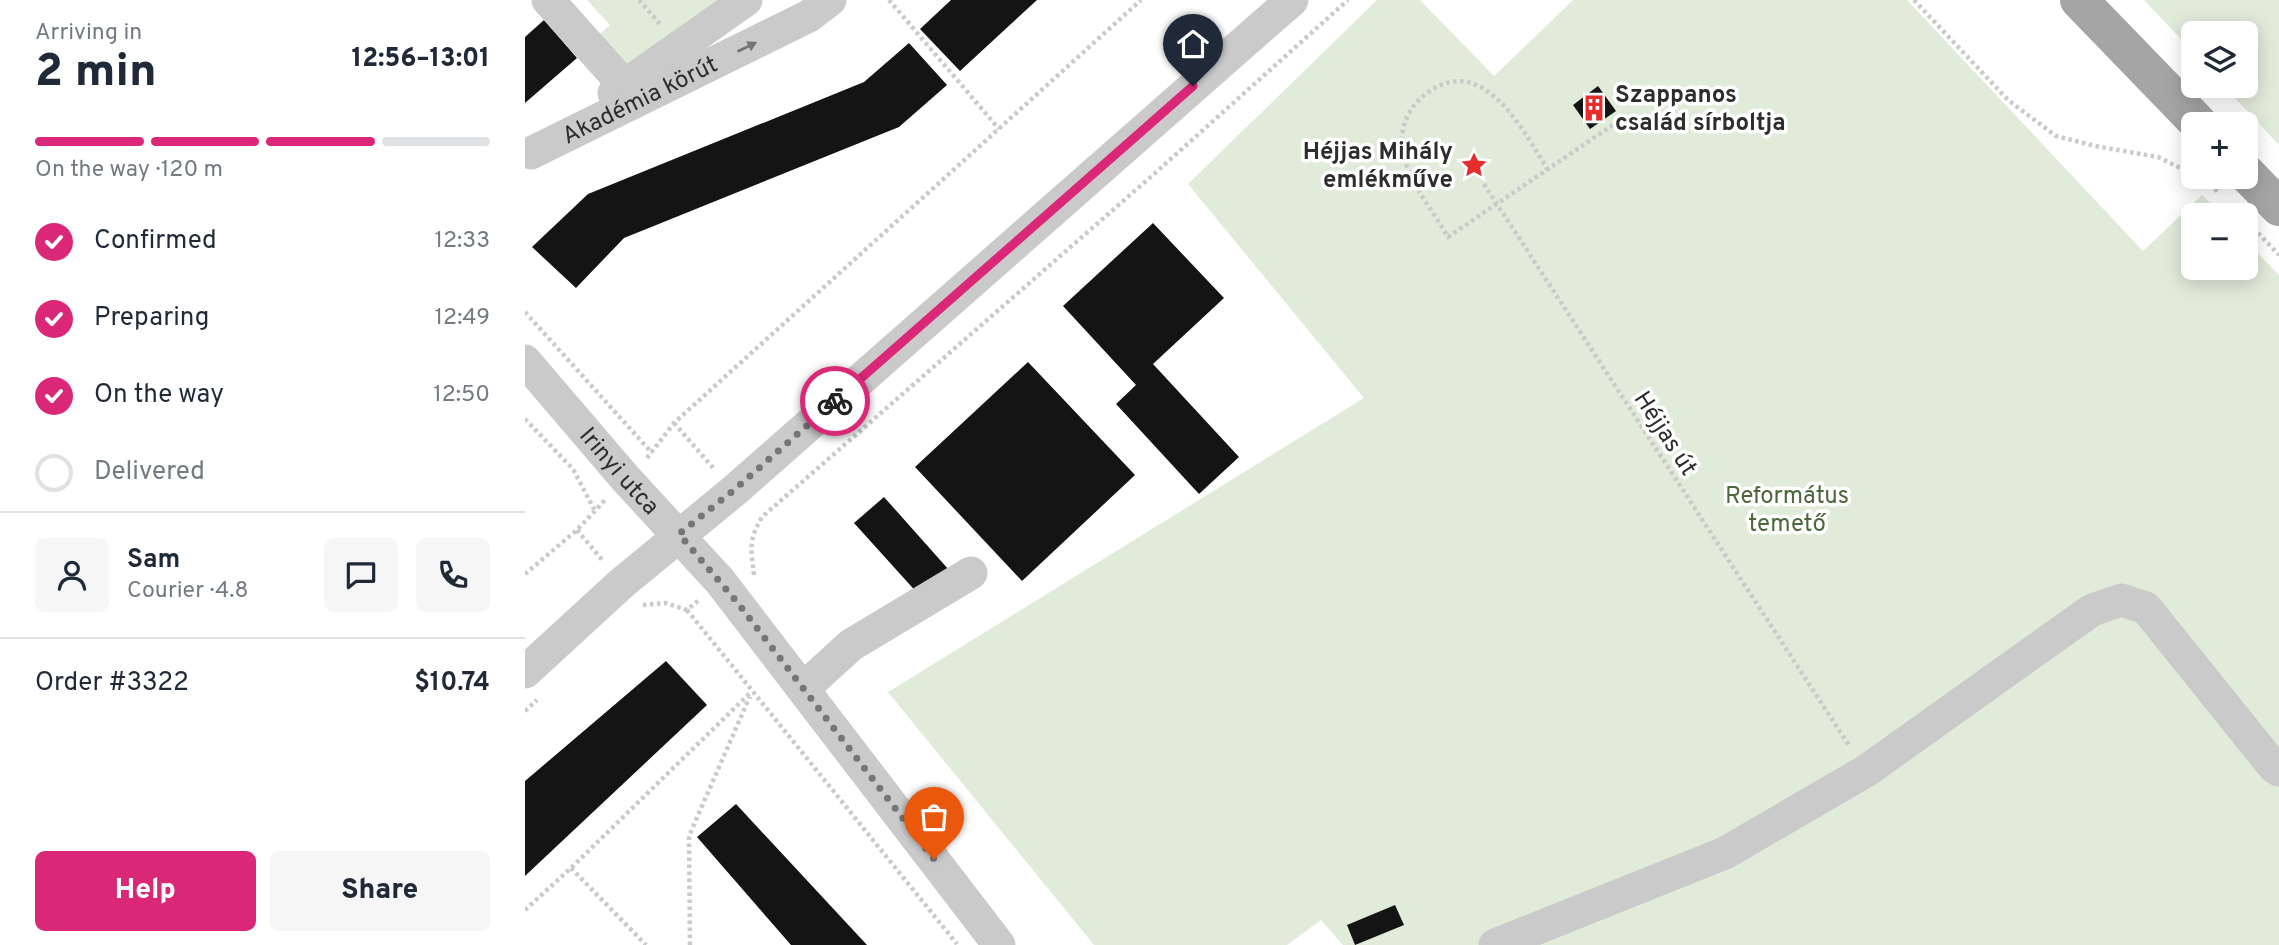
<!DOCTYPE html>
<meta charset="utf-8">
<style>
:root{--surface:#fff;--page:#f6f6f7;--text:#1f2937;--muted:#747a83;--line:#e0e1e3;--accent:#db2777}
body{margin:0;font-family:Overpass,sans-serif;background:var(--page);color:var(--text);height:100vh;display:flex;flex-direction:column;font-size:26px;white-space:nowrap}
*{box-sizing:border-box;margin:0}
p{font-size:23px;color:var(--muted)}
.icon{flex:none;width:38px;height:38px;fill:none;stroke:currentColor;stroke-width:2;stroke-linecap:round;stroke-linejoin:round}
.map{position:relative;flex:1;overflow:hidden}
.side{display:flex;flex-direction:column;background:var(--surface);width:525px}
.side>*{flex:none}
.tools{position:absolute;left:1656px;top:21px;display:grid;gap:14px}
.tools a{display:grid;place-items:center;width:77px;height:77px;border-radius:10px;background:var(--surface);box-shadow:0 4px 18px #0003;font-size:35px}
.pin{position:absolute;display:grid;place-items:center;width:60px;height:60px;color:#fff;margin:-72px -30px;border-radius:50% 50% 50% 0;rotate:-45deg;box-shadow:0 0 7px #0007}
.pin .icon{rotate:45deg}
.courier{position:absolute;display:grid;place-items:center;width:70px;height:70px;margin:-35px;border:5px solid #db2777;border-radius:50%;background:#fff;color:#222;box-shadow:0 2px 9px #0007}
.overview em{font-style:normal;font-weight:800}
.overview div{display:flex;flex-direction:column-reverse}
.overview{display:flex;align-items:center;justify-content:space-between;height:119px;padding:0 35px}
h1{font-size:46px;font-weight:800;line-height:52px}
.bar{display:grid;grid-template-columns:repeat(4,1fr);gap:10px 7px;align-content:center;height:84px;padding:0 35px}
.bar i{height:9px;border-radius:5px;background:var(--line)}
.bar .current{background:var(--accent)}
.bar p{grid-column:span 4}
.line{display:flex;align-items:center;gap:18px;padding:0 35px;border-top:2px solid var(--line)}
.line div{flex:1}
.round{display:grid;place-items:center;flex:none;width:74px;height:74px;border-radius:10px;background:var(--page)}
ol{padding:0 35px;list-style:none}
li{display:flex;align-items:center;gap:21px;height:77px}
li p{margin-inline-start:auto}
li .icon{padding:7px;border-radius:50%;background:var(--accent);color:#fff;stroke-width:4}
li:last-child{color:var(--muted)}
li i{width:38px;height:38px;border:4px solid var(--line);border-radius:50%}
.cta{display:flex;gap:14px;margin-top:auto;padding:14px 35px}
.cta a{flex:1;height:80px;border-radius:10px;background:var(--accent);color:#fff;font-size:28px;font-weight:800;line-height:80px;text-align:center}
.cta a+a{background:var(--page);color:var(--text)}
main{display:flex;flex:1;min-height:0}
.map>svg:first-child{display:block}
.green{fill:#e1ebda}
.building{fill:#141414}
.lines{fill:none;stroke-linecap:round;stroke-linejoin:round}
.path{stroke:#cacaca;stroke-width:4.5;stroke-dasharray:3.5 3.5;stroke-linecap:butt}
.minor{stroke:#cacaca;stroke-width:33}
.major{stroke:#a5a5a5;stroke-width:38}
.oneway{fill:#747474}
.done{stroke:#767676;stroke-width:7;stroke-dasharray:0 12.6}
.route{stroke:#db2777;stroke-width:9}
.labels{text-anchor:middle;stroke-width:7;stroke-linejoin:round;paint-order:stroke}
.poi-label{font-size:24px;font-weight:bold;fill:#2d2d2d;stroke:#fff;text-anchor:start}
.street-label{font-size:24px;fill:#2d2d2d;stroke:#fff}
.park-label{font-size:24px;fill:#4c683a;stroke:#fff}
</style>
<main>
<section class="side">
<div class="overview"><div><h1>2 min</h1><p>Arriving in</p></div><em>12:56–13:01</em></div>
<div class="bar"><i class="current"></i><i class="current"></i><i class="current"></i><i></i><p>On the way · 120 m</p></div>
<ol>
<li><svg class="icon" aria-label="check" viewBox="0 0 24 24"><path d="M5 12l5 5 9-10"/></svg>Confirmed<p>12:33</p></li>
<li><svg class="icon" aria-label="check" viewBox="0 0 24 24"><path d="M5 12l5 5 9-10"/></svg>Preparing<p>12:49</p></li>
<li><svg class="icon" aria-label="check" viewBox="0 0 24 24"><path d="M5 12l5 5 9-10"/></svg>On the way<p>12:50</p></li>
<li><i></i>Delivered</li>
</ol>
<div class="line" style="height:126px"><a class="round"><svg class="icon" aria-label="person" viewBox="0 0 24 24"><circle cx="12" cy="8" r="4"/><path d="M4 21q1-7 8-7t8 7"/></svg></a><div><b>Sam</b><p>Courier · 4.8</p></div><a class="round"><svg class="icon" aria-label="chat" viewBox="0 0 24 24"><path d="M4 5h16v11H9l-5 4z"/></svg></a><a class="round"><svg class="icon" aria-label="phone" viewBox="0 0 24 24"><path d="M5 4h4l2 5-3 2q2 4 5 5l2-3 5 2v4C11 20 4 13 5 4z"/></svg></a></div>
<div class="line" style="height:91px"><div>Order #3322</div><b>$10.74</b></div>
<div class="cta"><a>Help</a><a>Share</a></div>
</section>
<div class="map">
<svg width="1754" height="945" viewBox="0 0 1754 945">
<rect width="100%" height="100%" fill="#fff"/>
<path class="green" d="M62,0H200L98,76L67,41L85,25Z
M852,0H895L969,76L1048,0H1382L1618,251L1677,195L1697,215H1668V268H1720V240L1754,275V945H818L796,920L762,945H569L363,692L839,398L663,184Z
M1619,0H1754V145L1699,86H1720V33H1668V52Z"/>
<path class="building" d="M426,0H512L435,71L395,29Z
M19,20L52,58L0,103V37Z
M384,43L422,85L374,127L99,238L51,288L7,247L63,194L339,82Z
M1073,86L1091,111L1065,129L1048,105Z
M628,223L699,298L628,364L714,457L674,494L591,404L611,385L538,306Z
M503,362L610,475L497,581L390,467Z
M359,497L424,570L395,596L329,523Z
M141,661L182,705L0,876V781Z
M211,804L342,945H266L172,837Z
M870,905L879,925L830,945L822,925Z"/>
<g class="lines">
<path class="path" d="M114,0L136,25
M364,0L474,129
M1389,0L1483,100L1531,136L1570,146L1633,157L1668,174
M1023,170C999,132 960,54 905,91C888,102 877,120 877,140C877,174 907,209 923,237L1098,118
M1673,177L1683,182L1693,192
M959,184L1325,747
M1733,233L1754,255
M0,312L127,453
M0,419L48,469L70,511
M149,423L190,470
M122,458L149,423L616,0
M52,530L78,561
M0,574L52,530L81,499
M229,575C226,549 223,541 237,517L629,174L823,0
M118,605L141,603L162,610L174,600
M162,610L432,944
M0,711L12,700
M46,868L121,945
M0,910L46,868L226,692
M165,945L164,836L225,696"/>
<g class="minor">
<path d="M23,0L100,86"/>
<path d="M89,93L221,0"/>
<path id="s1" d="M6,153L284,16L305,0"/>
<path id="s2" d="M0,361L101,479L195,581L474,945"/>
<path d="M0,672L97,583L210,490L767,0"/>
<path d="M279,688L326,645L446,573"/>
<path d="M970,945L1200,853L1341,771L1567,610L1596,600L1621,608L1749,767L1754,770"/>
</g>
<path class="major" d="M1554,0L1674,124
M1720,172L1754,207"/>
</g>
<defs><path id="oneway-solid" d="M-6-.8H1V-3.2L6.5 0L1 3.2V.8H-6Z" transform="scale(1.75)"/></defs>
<use class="oneway" href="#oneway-solid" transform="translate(222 47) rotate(-26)"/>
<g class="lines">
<path class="done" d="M310,401L209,490L154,534L212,602L409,859"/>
<path class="route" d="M310,401L668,86"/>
</g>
<defs>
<g id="building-bare" transform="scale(2.1)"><path d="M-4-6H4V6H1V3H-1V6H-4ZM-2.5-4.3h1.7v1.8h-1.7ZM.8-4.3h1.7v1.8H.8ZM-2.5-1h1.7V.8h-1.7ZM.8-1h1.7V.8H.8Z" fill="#e72d2c" stroke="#fff" stroke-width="2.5" paint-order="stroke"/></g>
<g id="sight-bare" transform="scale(2.1)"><path d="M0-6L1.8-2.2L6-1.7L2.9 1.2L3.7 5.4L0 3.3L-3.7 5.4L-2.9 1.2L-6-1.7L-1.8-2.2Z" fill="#e72d2c" stroke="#fff" stroke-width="2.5" paint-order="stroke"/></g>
</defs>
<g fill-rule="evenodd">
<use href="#building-bare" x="1069" y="108"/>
<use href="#sight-bare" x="949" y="165"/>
</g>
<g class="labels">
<g class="poi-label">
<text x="1090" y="102">Szappanos<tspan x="1090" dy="28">család sírboltja</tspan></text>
<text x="928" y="159" text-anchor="end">Héjjas Mihály<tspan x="928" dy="28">emlékműve</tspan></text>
</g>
<g class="street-label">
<text dy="8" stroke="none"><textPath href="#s1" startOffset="121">Akadémia körút</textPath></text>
<text transform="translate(1141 433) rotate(57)" y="8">Héjjas út</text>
<text dy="8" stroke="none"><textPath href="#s2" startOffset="145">Irinyi utca</textPath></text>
</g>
<g class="park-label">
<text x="1262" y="503">Református<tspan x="1262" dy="28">temető</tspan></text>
</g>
</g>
</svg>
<div class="tools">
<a><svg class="icon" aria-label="layers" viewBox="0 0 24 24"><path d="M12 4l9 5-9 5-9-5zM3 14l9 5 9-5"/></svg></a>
<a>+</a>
<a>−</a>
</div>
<div class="pin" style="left:409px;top:859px;background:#ea580c"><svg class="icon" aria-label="bag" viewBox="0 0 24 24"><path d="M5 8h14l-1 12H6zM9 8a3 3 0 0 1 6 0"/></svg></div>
<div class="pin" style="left:668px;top:86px;background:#1f2937"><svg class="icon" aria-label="home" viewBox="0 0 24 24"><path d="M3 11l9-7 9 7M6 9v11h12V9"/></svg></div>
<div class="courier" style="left:310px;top:401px"><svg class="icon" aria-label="bike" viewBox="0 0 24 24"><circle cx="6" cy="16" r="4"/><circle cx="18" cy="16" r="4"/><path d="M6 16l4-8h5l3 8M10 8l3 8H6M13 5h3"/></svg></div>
</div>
</main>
